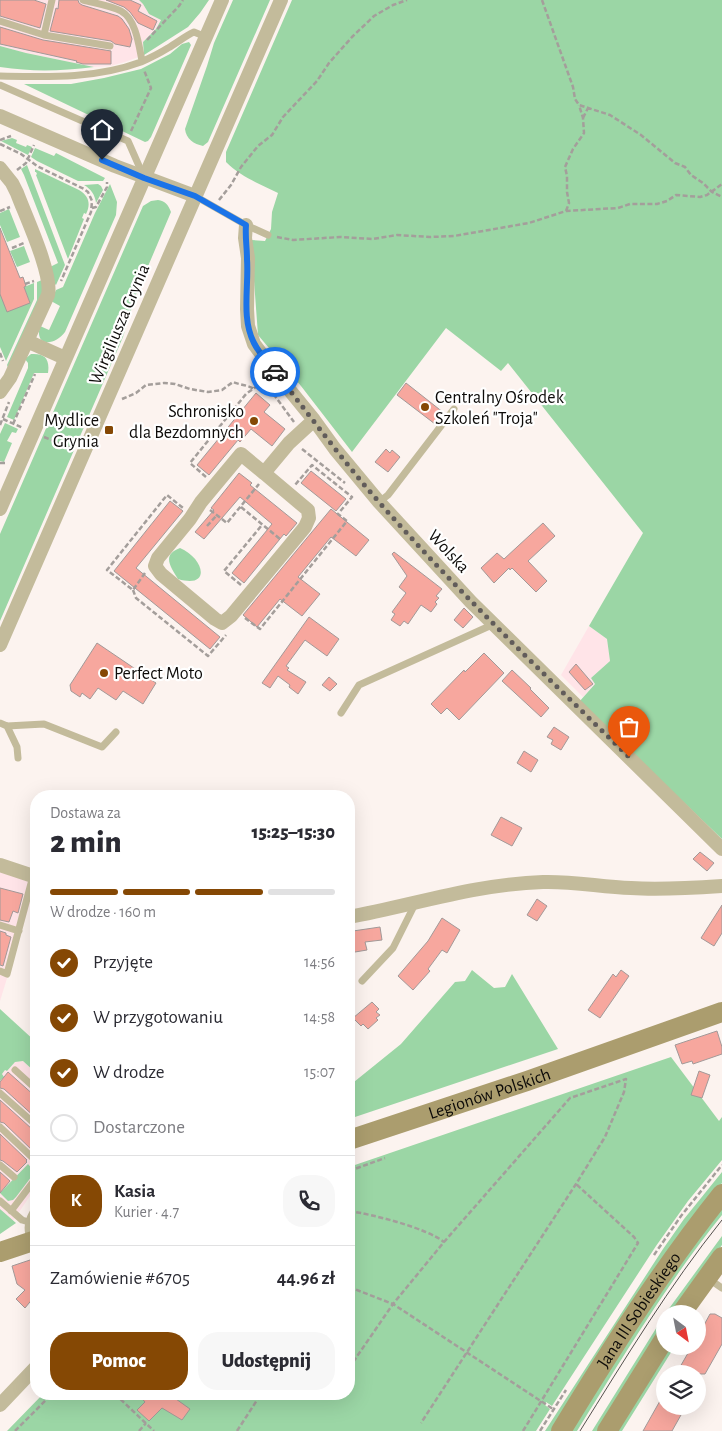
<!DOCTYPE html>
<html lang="pl">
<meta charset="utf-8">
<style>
:root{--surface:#fff;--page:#f7f7f7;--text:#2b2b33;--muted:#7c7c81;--line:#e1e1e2;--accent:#854804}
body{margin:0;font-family:"Alegreya Sans",sans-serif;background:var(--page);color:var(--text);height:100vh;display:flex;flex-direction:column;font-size:19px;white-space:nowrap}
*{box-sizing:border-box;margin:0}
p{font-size:16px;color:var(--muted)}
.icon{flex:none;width:28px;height:28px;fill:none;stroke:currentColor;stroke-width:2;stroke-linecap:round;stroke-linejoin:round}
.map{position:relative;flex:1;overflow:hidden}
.panel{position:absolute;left:30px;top:790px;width:325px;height:610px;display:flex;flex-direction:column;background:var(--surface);border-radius:20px;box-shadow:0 5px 20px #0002}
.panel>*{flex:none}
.needle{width:32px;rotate:148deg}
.buttons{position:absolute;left:656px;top:1305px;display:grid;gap:10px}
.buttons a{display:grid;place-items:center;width:50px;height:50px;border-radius:50%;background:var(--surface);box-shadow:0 5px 20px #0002;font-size:25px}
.pin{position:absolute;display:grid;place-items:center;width:42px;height:42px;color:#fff;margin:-51px -21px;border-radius:50% 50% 50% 0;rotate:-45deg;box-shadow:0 0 5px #0007}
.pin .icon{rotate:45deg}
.courier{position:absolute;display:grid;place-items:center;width:50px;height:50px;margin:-25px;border:4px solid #1a73e8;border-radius:50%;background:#fff;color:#222;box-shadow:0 1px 6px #0007}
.summary em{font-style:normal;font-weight:800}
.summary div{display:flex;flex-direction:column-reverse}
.summary{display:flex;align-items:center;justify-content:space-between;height:85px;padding:0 20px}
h1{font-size:32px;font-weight:800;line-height:38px}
.bar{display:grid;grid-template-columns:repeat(4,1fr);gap:8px 5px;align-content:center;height:60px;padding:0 20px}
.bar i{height:6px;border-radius:4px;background:var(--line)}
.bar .active{background:var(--accent)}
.bar p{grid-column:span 4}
.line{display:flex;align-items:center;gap:12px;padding:0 20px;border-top:1px solid var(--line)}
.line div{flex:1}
.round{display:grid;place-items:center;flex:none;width:52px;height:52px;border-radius:20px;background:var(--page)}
ol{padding:0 20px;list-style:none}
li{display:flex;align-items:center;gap:15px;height:55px}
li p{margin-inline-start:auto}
li .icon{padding:5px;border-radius:50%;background:var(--accent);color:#fff;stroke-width:4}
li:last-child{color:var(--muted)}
li i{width:28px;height:28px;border:2px solid var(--line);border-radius:50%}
.action{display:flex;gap:10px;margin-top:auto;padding:10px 20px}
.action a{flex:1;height:58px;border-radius:20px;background:var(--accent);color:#fff;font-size:20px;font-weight:800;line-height:58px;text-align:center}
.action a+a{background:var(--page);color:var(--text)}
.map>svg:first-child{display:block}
.industrial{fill:#ffe4e8}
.green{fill:#9bd6a5}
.building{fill:#f7a79e;stroke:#a29998}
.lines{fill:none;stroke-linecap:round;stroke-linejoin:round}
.path{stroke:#a49e9b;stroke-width:2.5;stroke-dasharray:5 2.5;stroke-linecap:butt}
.lane{stroke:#c3bb9b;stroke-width:7}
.street{stroke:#c3bb9b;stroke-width:14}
.secondary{stroke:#ab9d6e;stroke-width:20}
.tram{stroke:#55514e;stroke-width:1}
.done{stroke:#615c5a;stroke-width:5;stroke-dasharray:0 9}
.route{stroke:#1a73e8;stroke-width:6}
.poi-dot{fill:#854804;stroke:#fff;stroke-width:2}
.labels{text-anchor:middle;stroke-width:4.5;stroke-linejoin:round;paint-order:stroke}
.street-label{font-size:18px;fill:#0d0b09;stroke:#fff}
.poi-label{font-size:18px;fill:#0d0b09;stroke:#fff;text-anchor:start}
</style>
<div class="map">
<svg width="722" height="1431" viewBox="0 0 722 1431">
<rect width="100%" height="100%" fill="#fcf3ef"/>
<path class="industrial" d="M0,0H139L143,4L149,14L161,20L156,29L143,42L144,55L125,62L110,66L94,67L26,53L0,46Z
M589,626L607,639L610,661L591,678L595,684L583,697L561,675Z
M0,872L36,884L0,1001Z
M23,1061L36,1073V1187L13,1221L0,1228V1081L2,1074L5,1070L7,1071L15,1062Z"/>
<path class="green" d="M139,0H209L200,13L188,27L144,55L143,42L156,29L161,20L149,14L143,4Z
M233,0H270L208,142L203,146C194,144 186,139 185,129L207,66L214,43Z
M292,0H722V839L579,702L595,684L591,678L610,661L607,639L589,626L643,533L508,363L501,371L446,328L352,452L301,386L258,335L251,240L265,241L271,229L272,212L278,193C260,184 241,177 226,162V152Z
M189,42L191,45L151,137L148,141L145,142L24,84H71L104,78L141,69L170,54L182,44Z
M0,46L26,53L94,67C60,71 34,72 0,67Z
M12,138L17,140L16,143L26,147L27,145L32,147L28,155L1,141Z
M35,148L54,156L56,153L105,178L103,181H78L37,161L31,157Z
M27,165L65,265L56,285L55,284L50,267L58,263L24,175L21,169Z
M35,169L79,190C89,196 91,204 86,214L84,213L82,218L84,219L68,259L36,175L37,174L36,172H35Z
M98,184L101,186L103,190L96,203C95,195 91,189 84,185Z
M110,184L117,202L116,215L65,332C55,346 34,347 40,326L49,330L60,306L51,301L56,290L63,287L95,213Z
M158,200C165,201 168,204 171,212L135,297L123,337L0,621V534L143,206L151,201Z
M9,209L20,237L7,242L0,225V213Z
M24,246L30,262L17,267L10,251Z
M42,280L44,291L9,370L7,365L37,300V282Z
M34,283V299L6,361L0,347V294L30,303L24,287Z
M31,354C45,353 50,359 48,373H34L14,420L7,417L28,368V363L25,359Z
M5,423L18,429L16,433L12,432L7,441L12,443L4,462L0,461V434Z
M180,548C204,558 212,589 178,579C171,567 161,555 180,548Z
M472,970L494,988L505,987L512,974L558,1049L349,1119V1086L401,1044L455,982L465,981Z
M0,1009L36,1042V1070L35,1072L23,1061L15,1062L7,1071L5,1070L2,1074L4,1077L0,1081Z
M671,1057L719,1121L722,1117V1160L688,1201L656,1246L552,1406L546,1402L545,1405L550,1409L536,1431H7L43,1394H349V1167Z
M28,1164L35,1172L16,1197L13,1200L8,1201L0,1193Z
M722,1172V1183L707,1201L553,1431H545L663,1249L684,1219Z
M722,1205V1215C667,1283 623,1357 577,1431H570L612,1362Z
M0,1209L16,1223L0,1234Z
M722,1236V1245L672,1314H665Z
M665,1314V1325L598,1431H592Z
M668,1346H675L622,1431H616Z"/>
<path class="building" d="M0,0H34L46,4L40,28L0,16Z
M59,0H78L79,3L82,5L118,16L122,19L129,29L132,39L130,47L115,44L111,41L50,31L56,8L58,9Z
M106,0H130L141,5L138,11L157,21L153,30L138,23L130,12L124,7Z
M0,27L43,40L111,51V64H83L76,62L77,61L0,44Z
M0,228L20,278L23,277L26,286L24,287L30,303L7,312L0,294Z
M406,383L444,413L435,424L397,395Z
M256,393L270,405L264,412L285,429L272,446L251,429L240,442L238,440L209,475L197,465Z
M386,449L390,453L392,450L400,457L388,472L375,462Z
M311,471L346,499L336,511L301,483Z
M239,473L252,483L250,485L297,523L286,536L284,534L244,583L232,573L272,524L240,497L204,539L195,532L214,510L211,508Z
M170,501L183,511L136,568L220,637L210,649L114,571Z
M331,509L369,540L356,556L331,537L298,577L320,594L302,616L280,599L257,627L243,615Z
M543,523L555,536L528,561L547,581L536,592L512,568L510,570L509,568L494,583L481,568L497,553L504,559Z
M394,552L442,589L436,596L439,598L435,602L437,604L431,612L421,605L408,624L404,621L400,626L391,620L395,614L392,612L406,593L399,587L407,576L392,554Z
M464,608L473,617L463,628L454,620Z
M309,617L339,639L327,656L305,640L286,666L289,668L287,670L306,682L298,694L289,687L290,685L278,676L270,688L262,683Z
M97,643L156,683L143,704L123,691L116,700L98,688L90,699L82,693L80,697L71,691L70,685Z
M484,653L504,673L459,720L447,708L441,714L431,704L464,670L465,672Z
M576,664L593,684L585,690L569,672Z
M512,670L531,688L530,689L549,708L541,717L502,681Z
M329,677L337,684L330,691L322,685Z
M554,727L569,737L561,750L551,744L553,740L547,737Z
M524,751L538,760L531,772L517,763Z
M501,817L522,828L512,846L491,835Z
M700,852L714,863L707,871L693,859Z
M0,888L23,894L18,913L13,911L9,922L0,920Z
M537,899L547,906L537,921L527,915Z
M722,905V933L714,946L701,938Z
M442,918L460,930L447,953L442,950L428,969L430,971L413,990L398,976L428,941Z
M380,927L382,940L365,942L367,950L349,953V939L354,938L353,931Z
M0,931L6,933V935L11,937L3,966L0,965Z
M621,970L629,976L600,1018L588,1010L613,974L616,977Z
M372,1002L379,1009L376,1012L380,1015L376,1018L378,1020L368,1029L363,1024L361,1026L353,1018Z
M717,1031L722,1047V1054L693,1064L692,1061L682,1064L675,1045Z
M699,1071L710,1075L702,1098L691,1095Z
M8,1072L36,1097V1118L4,1089L0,1088V1082Z
M0,1100L32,1129L36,1130V1150L34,1152L4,1123L0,1122Z
M0,1134L27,1160L26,1161L27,1162L17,1172L3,1161L0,1160Z
M0,1172L10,1181L0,1193Z
M36,1258V1299L34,1297L25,1308L16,1299L25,1290L17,1284L12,1266Z
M710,1314H715L722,1318V1344L705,1374H676L692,1346H698V1336Z
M665,1392V1406H686L672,1431H643Z
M138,1394H169L190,1409L182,1420L162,1408L149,1421L137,1410L145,1402Z"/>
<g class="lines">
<path class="path" d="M542,0L573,87L575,99L579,105L610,115L641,135L675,163L685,167L691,175L703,183L712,192L722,197
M147,40L179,6L183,0
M583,118L588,108
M131,131L151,88L144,70
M0,140L11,136
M0,144L21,154L37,166L84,189L88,192L92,201L91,212L61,281
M17,170L26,163L34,145
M219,200L231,185L241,167L258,146L272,135L283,117L317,81L329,63L352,37L374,16L393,5L407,0
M92,208L96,207L107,187V182
M0,211L10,207
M566,211L569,203L567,192V176L565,167L573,149L584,133L583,118L579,105
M277,237L293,240L340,237L373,239L397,235L430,237L454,236L529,223L566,211L618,208L630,204H657L667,201L676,195L700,197L707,195L722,184
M12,248L24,243
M25,284L34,281
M0,353L3,361
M269,388L294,422
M122,399L136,393L146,385L164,383L175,384L190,389L208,392L222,390L233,382C240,385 248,385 254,389
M3,419L23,428
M13,424L35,374
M0,425L9,402
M44,437L71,448
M302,449L345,483
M0,463H6
M206,477L190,463L246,394L264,381L265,383
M241,507L280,539
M210,510L227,523L259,484
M207,526L217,515
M145,573L133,590L107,570L167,495L183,508
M241,585L224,571L262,525
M133,590L136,598L208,656L226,635
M245,618L260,629L347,521L338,514L352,497L312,465L295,485
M349,1171L385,1158
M349,1211C371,1214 427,1228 444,1242
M654,1255L681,1216L722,1165
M349,1287L393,1304L553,1409
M349,1368L393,1304L444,1242L570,1098L626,1079L624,1092L605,1137L576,1184L421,1423
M115,1394L154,1431
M15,1431L52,1394
M139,1431L146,1423
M237,1431L261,1394
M523,1431L638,1243L634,1237L576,1184
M540,1431L566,1390"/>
<path class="lane" d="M83,0C94,3 112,6 121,11C136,19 139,46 142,61
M0,21L44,35L110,46
M44,35L52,0
M0,76C48,77 95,79 141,62C150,58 160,53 168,48C177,43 185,36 194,32L206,37
M0,85L128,141L143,175
M195,196L246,225L268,235
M379,502L388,495L454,409
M341,713L359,685L494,624
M0,723L7,726L44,724L102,747L116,732
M7,726L17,747L18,758
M0,925L19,931
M0,971L7,974L33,876
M362,981L393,948L416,902
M15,1070L36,1089
M0,1093L36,1125
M0,1127L36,1161
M0,1165L14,1177
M0,1201L22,1220L32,1223
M11,1211L36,1178
M709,1279L722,1288"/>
<path class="street" d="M0,116L115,166L195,196
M0,168L12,183L17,193C25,215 53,274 48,295L10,378L0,392
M246,225L245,238L248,258L247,309L248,326L254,344L274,371L314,420L335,449L379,502L471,602L722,849
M27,341L65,358
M264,473L241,454L201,502L190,519L158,558L155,566L161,574L215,619L222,623L231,616L305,527L309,518L308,510L264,473L289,443L314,420
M0,509L222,0
M0,645L281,0
M0,865L36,877
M349,917C414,905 477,884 543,882C573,881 601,887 631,888C661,890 692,888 722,886
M34,1241C31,1231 30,1224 36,1214
M0,1405L36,1367"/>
<g class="secondary">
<path id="s1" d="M349,1140L527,1081L722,1012"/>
<path d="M0,1252L36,1240"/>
<path d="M681,1314L722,1257"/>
<path id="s2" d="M561,1431C611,1349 662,1269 722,1194"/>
<path d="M607,1431L665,1338"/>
</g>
<path class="tram" d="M580,1431C625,1359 669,1286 722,1220"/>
</g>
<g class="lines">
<path class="done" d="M275,372C310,415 342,460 379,502C458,592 544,674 629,757"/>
<path class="route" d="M102,160L144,178L195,196L246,225C245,237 247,247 247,259C249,287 241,318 254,343C259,353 268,363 275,372"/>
</g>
<g class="poi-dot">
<circle cx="425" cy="407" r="5"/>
<circle cx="254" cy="421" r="5"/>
<rect x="104" y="425" width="10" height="10" rx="2.5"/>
<circle cx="104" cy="673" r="5"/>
</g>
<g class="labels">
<g class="street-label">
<text transform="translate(119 324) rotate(-67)" y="6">Wirgiliusza Grynia</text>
<text transform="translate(449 551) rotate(47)" y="6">Wolska</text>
<text dy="6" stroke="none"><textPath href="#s1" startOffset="148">Legionów Polskich</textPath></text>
<text dy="6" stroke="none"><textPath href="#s2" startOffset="144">Jana III Sobieskiego</textPath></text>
</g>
<g class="poi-label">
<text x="435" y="403">Centralny Ośrodek<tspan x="435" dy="21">Szkoleń "Troja"</tspan></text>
<text x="244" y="417" text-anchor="end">Schronisko<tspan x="244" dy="21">dla Bezdomnych</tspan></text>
<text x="99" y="426" text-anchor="end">Mydlice<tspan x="99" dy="21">Grynia</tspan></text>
<text x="114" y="679">Perfect Moto</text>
</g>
</g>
</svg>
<div class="buttons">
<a><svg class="needle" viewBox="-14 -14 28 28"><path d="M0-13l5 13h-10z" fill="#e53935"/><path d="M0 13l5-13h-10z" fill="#7c7c81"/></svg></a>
<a><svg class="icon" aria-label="layers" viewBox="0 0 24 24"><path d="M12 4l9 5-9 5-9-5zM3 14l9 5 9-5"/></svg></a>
</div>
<div class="pin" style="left:629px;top:757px;background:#ea580c"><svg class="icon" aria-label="bag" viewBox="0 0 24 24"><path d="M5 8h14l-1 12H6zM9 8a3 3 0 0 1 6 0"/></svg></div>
<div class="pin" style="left:102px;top:160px;background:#1f2937"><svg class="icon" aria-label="home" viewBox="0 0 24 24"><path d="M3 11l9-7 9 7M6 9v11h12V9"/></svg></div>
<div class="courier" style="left:275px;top:372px"><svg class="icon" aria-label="car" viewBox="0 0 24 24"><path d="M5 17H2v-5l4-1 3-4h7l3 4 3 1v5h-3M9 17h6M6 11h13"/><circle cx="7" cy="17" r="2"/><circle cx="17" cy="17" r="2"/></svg></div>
<section class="panel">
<div class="summary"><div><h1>2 min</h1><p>Dostawa za</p></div><em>15:25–15:30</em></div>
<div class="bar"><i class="active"></i><i class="active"></i><i class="active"></i><i></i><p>W drodze · 160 m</p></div>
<ol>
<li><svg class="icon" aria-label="check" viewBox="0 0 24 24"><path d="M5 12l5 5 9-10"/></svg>Przyjęte<p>14:56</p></li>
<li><svg class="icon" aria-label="check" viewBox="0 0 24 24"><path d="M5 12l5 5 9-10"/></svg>W przygotowaniu<p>14:58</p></li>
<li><svg class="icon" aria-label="check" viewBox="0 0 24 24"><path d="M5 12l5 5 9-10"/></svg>W drodze<p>15:07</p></li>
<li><i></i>Dostarczone</li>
</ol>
<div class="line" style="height:90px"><b class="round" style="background:var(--accent);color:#fff">K</b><div><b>Kasia</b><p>Kurier · 4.7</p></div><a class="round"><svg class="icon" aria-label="phone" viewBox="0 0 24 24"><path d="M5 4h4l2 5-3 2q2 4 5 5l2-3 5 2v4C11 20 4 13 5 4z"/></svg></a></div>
<div class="line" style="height:65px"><div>Zamówienie #6705</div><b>44.96 zł</b></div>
<div class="action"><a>Pomoc</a><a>Udostępnij</a></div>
</section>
</div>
